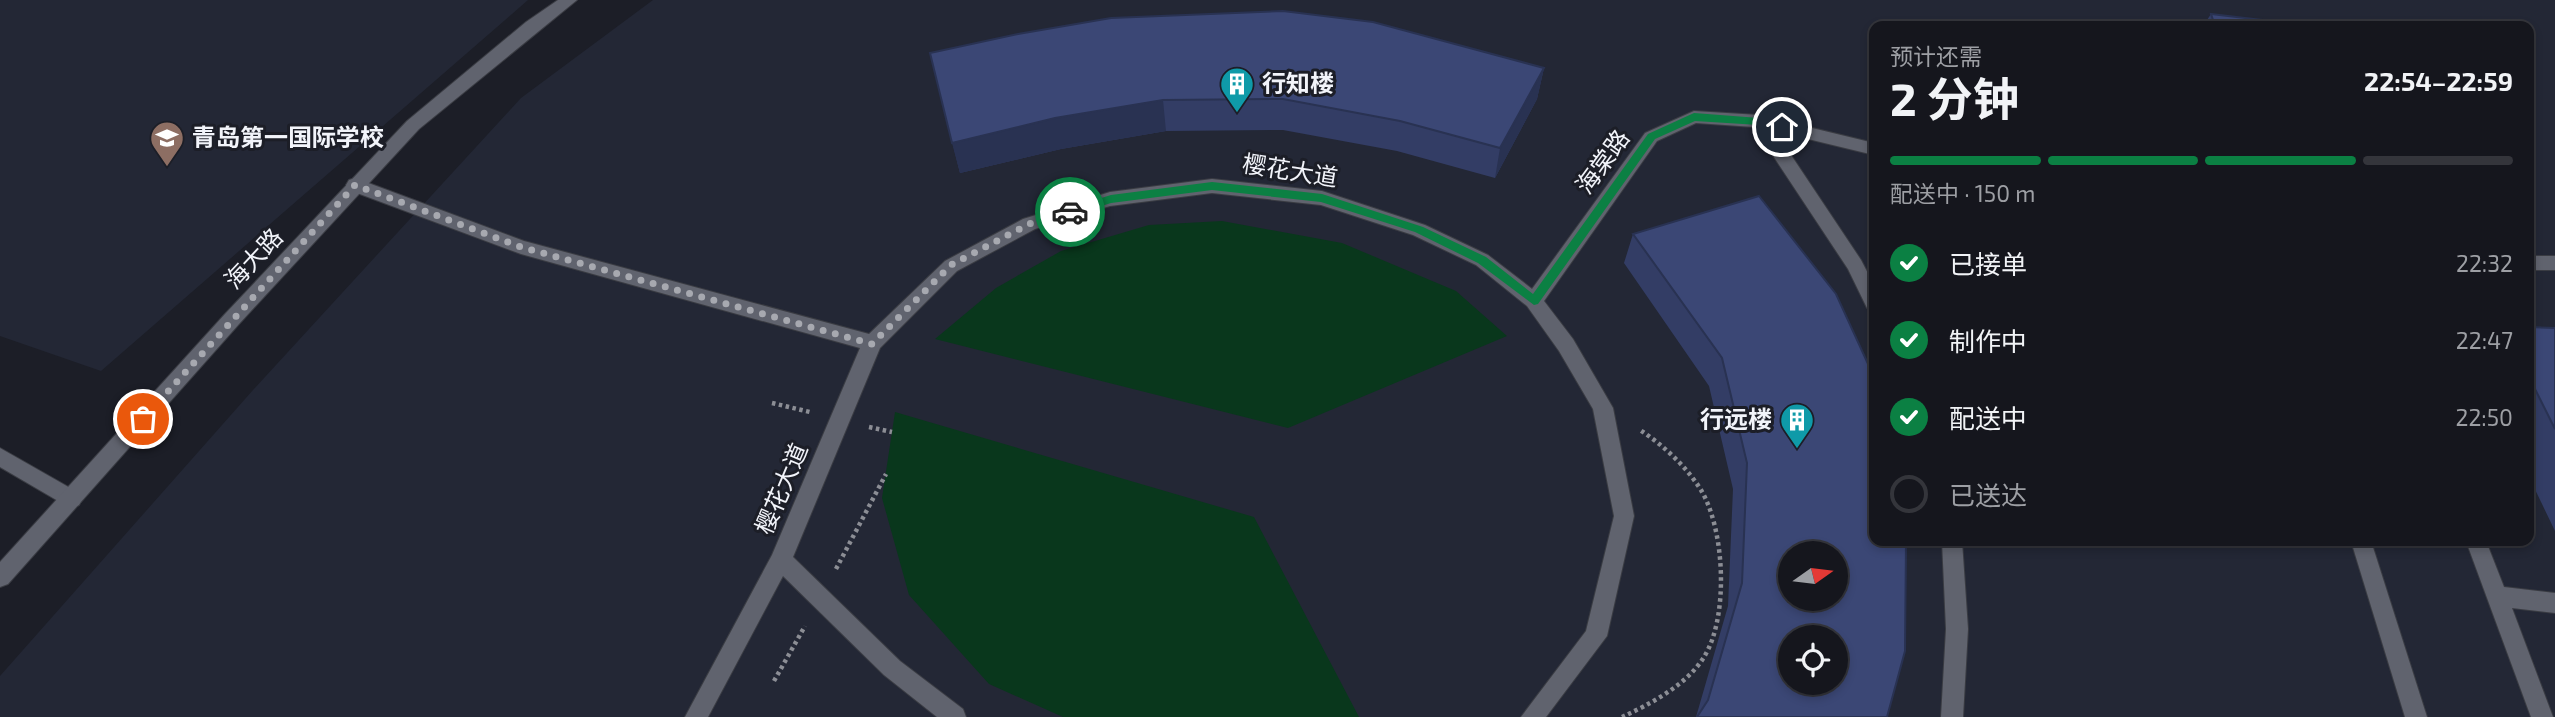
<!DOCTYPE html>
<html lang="zh">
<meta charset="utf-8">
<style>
:root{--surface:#15161d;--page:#1e1f26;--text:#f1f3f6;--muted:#9d9fa4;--line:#34353b;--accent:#0b8043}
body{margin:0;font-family:"Exo 2","Noto Sans SC",sans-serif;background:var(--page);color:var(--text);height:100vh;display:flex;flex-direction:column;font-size:26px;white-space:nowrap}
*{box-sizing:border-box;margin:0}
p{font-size:23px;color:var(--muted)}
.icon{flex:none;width:38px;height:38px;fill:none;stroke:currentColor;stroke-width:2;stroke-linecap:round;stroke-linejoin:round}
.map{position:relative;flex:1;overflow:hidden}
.panel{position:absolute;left:1869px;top:21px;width:665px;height:525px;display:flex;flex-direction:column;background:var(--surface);border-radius:14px;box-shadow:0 4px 10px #0003,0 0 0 2px var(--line)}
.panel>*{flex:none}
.needle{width:46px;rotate:76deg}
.buttons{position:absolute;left:1778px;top:541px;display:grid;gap:14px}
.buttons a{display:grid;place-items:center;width:70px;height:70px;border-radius:50%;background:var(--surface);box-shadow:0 4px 10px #0003,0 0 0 2px var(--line);font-size:35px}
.pin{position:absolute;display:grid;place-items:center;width:60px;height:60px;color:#fff;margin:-30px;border:4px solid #fff;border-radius:50%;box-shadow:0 2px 7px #0007}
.courier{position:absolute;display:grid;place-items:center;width:70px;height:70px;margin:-35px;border:5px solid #0b8043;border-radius:50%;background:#fff;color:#222;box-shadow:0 2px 9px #0007}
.summary em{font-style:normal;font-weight:700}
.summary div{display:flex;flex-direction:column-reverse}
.summary{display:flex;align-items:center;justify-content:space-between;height:119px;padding:0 21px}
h1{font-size:46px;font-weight:700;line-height:52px}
.bar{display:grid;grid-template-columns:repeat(4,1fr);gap:10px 7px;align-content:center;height:84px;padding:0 21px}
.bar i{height:9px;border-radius:5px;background:var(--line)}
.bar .active{background:var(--accent)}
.bar p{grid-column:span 4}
ol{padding:0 21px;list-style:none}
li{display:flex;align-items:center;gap:21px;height:77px}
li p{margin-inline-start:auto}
li .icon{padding:7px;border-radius:50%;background:var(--accent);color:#fff;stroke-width:4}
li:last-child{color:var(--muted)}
li i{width:38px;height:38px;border:4px solid var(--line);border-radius:50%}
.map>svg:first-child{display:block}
.built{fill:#232735;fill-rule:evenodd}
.green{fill:#09371c}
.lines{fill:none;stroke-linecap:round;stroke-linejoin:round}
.service-casing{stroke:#3a3c43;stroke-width:2}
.minor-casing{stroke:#3a3c43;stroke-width:2}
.tertiary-casing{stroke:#3a3c43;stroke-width:2}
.path{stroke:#8c8e95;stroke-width:4.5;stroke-dasharray:3.5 3.5;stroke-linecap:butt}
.service{fill:#60636e;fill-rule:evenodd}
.minor{fill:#60636e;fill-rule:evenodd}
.tertiary{fill:#60636e;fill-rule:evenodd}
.wall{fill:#333d65}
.shaded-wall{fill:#293252}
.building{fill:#3b4775;stroke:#293252;stroke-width:2;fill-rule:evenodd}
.route{fill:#0b8043}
.done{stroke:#a7a9b0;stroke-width:7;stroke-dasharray:0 12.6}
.labels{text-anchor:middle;stroke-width:6;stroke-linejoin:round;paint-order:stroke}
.poi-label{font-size:24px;font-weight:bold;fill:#f2f4fa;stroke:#1c1e27;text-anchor:start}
.street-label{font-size:24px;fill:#f2f4fa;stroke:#1c1e27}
</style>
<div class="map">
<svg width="2555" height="717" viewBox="0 0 2555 717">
<rect width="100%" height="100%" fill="#1c1e27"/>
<path class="built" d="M0,0H528L101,371L0,336Z
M653,0H2555V717H0V676L253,390L521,98ZM1874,26H2529V541H1874ZM1790,553H1836V598H1790ZM1790,637H1836V682H1790Z"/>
<path class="green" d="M1222,221L1342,243L1456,291L1507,336L1288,428L935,339L996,288L1061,251L1149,225Z
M895,412L1254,517L1359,717H1063L989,684L909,595L882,498Z"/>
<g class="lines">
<g class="service-casing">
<path id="service" d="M1694,111L1759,115L1874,143V155L1775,131L1861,260L1874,285V310L1867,308L1848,269L1754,127L1696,123L1657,141L1544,301L1573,339L1613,408L1634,516L1607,636L1546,717H1521L1586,631L1614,516L1593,409L1559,351L1527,306L1476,265L1413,235L1321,205L1212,193L1110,206L1035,229L957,271L880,348L793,557L900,661L963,709L966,717H937L884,675L783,576L708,717H685L772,555L860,348L521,254L349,190L346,185L349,180L355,178L524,241L869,334L945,261L1023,219L1110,192L1212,179L1322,191L1425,225L1488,255L1532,289L1645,133Z
M2529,256H2555V270H2529Z
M1942,541H1962L1968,629L1963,717H1941L1946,629Z
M2351,541H2371L2427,717H2405Z
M2466,541H2486L2504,587L2555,593V613L2512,608L2553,717H2531Z"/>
</g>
<g class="minor-casing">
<path id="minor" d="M0,448L79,493L82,499L79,505L72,508L65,505L0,467Z"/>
</g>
<g class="tertiary-casing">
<path id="tertiary" d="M558,0H577L419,129L239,324L8,584L0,587V562L225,314L407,121L526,22Z"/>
</g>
<path class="path" d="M772,403L810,412
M869,427L892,432
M836,569L886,474
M774,681L805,626
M1622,717C1650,704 1687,685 1704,657C1729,617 1725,530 1701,490C1686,466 1663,445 1640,430"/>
<use href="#service" class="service"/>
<use href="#minor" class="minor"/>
<use href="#tertiary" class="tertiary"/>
</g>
<path class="wall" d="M2211,14L2313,26H2203Z
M930,53L1544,68L1537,99L1495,178L1397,151L1283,130L1166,131L1061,149L960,173Z
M1759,196L1887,717H1696L1728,606L1733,489L1709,386L1624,263L1633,234Z
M2529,327L2555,328V531L2529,477Z"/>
<path class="shaded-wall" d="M1544,68L1537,99L1495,178L1500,148Z
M1163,100L1166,131L1061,149L960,173L952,143L1055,118Z"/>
<path class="building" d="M1283,11L1373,22L1544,68L1500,148L1400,121L1283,99L1163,100L1055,118L952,143L930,53L1018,34L1111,18Z
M2211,14L2313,26H2215Z
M1759,196L1836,294L1874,377V541H1906L1905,651L1887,717H1697L1708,700L1742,583L1747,463L1722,358L1633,234ZM1790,553H1836V598H1790ZM1790,637H1836V682H1790Z
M2529,327L2555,328V429L2529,377Z"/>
<path class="route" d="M1694,113L1759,118L1787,127L1782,130L1759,125L1695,121L1655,139L1538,304L1534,305L1478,263L1415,232L1321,202L1212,190L1111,203L1070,216L1065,212L1066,209L1111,195L1212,182L1322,194L1423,227L1486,257L1533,294L1648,134Z"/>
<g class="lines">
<path class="done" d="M143,419L355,185L521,247L872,344L951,265L1029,224L1070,212"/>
</g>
<defs>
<g id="building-pin" transform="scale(1.75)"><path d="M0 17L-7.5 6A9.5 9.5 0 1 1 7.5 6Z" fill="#0f9aa8" stroke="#1c1e27"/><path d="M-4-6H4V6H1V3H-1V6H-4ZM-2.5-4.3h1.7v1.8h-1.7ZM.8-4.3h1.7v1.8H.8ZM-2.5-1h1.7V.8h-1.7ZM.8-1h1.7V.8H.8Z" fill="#fff"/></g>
<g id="school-pin" transform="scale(1.75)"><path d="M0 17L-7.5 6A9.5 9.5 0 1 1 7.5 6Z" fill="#8d6e63" stroke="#1c1e27"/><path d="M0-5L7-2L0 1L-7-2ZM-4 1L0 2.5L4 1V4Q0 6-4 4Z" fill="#fff"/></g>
</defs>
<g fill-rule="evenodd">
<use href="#building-pin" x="1237" y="84"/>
<use href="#school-pin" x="167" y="138"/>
<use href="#building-pin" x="1797" y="420"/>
</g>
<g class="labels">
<g class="poi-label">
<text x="1262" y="92">行知楼</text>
<text x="192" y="146">青岛第一国际学校</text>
<text x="1772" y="428" text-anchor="end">行远楼</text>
</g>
<g class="street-label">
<text transform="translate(1603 162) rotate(-54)" y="8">海棠路</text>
<text transform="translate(1290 171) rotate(9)" y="8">樱花大道</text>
<text transform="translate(254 259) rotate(-47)" y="8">海大路</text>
<text transform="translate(782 489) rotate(-67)" y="8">樱花大道</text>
</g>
</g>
</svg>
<div class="buttons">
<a><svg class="needle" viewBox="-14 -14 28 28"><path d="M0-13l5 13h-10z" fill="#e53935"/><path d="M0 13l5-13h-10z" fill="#9d9fa4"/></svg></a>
<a><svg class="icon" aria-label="locate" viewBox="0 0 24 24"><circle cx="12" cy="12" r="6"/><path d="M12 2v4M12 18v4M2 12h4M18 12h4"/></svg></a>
</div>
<div class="pin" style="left:143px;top:419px;background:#ea580c"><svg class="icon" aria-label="bag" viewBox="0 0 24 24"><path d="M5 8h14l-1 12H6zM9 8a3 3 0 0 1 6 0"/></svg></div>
<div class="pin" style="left:1782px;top:127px;background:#1f2937"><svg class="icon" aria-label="home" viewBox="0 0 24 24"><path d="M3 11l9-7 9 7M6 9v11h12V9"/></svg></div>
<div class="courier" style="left:1070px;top:212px"><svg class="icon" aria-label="car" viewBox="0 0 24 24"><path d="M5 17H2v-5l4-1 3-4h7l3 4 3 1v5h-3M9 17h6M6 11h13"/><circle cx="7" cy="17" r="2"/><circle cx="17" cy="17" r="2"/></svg></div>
<section class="panel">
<div class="summary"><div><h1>2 分钟</h1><p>预计还需</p></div><em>22:54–22:59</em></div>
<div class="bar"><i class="active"></i><i class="active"></i><i class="active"></i><i></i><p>配送中 · 150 m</p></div>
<ol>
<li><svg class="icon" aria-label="check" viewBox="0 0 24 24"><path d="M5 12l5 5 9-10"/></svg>已接单<p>22:32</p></li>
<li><svg class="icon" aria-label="check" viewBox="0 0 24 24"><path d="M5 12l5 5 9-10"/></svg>制作中<p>22:47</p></li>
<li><svg class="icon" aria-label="check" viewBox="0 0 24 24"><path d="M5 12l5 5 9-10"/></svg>配送中<p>22:50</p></li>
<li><i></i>已送达</li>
</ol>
</section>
</div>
